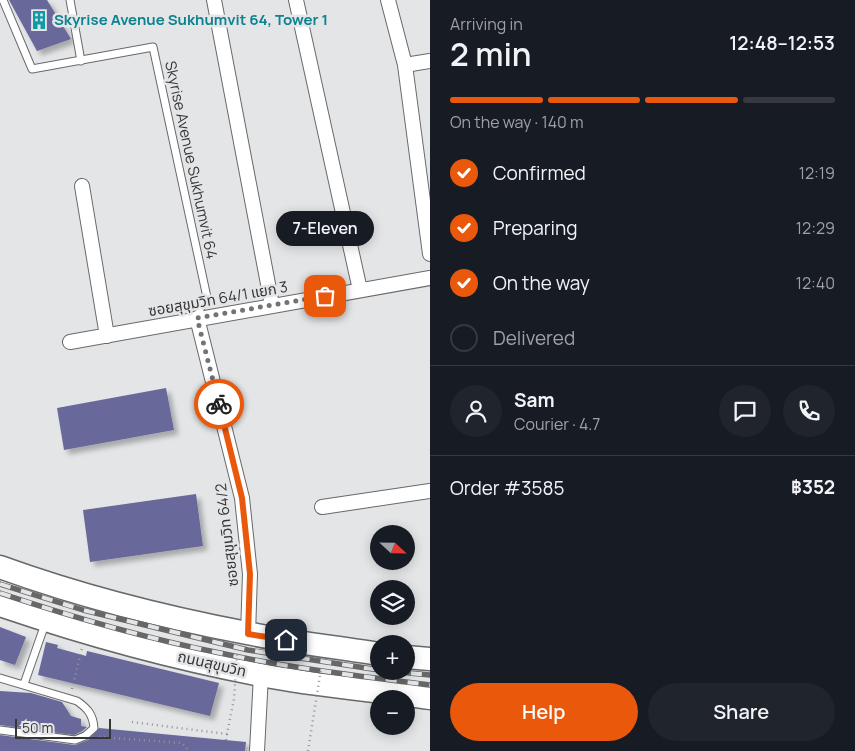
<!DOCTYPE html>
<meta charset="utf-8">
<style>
:root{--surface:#171b24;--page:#20242c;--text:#f1f3f6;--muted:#9ea1a6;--line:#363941;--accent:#ea580c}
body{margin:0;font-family:Manrope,"Noto Sans Thai",sans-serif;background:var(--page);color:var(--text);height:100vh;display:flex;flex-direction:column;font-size:19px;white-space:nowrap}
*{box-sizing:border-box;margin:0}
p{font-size:16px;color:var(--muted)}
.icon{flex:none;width:28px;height:28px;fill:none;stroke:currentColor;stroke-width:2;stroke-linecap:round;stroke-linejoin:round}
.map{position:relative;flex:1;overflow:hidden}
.sheet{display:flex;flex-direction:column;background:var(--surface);width:425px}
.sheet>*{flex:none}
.needle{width:32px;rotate:112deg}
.tools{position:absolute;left:370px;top:525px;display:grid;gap:10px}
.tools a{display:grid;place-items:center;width:45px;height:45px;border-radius:50%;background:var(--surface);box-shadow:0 2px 12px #0003;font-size:25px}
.scale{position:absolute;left:15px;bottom:12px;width:96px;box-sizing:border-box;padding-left:5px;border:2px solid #363637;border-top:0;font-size:14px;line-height:18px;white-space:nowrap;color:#363637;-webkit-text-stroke:4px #e4e5e7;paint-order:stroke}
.pin{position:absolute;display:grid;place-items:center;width:42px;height:42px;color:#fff;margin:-21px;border-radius:10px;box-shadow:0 2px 8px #0006}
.courier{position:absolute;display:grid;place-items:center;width:50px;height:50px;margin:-25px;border:4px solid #ea580c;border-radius:50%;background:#fff;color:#222;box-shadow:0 1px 6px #0007}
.bubble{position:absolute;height:35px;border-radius:18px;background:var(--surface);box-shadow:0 2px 12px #0003;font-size:16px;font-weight:600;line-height:35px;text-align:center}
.head em{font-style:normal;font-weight:600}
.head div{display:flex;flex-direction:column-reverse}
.head{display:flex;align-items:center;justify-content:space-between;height:85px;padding:0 20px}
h1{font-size:32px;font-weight:600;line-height:38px}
.bar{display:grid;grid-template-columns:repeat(4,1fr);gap:8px 5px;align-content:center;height:60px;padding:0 20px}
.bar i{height:6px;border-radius:4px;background:var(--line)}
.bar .active{background:var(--accent)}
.bar p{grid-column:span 4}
.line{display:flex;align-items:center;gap:12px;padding:0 20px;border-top:1px solid var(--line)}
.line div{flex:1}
.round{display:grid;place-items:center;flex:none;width:52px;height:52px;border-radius:26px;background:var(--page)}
ol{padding:0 20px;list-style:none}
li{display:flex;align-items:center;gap:15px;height:55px}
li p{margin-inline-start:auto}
li .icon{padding:5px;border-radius:50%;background:var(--accent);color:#fff;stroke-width:4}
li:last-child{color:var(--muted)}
li i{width:28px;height:28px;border:2px solid var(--line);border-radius:50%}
.button{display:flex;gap:10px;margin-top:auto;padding:10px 20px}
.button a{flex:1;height:58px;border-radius:30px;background:var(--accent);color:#fff;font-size:20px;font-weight:600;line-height:58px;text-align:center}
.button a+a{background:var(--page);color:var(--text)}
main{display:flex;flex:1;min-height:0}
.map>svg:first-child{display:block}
.building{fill:#69679b;filter:url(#shadow)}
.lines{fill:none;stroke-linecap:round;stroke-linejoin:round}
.service-casing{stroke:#68696b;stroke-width:9}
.minor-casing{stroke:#68696b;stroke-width:16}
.primary-casing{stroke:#68696b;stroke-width:25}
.path{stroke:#949496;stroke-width:2.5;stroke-dasharray:1 4;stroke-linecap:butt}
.service{stroke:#fff;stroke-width:7}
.minor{stroke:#fff;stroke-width:14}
.primary{stroke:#fff;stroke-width:22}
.rail-casing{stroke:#676768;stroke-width:5.5}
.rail{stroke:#e4e5e7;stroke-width:4;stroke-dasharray:11;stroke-linecap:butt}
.path-bridge{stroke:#949496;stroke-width:2.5;stroke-dasharray:1 4;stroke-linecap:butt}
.done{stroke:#737375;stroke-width:5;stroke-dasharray:0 9}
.route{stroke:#ea580c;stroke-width:6}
.labels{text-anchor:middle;stroke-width:5;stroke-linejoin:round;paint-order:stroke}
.culture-label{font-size:15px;font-weight:bold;fill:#0d838f;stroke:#e4e5e7;text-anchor:start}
.street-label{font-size:15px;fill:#363637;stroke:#e4e5e7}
</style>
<main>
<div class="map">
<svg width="430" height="751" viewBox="0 0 430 751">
<defs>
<filter id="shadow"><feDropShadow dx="4.5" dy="4.5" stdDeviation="2.5" flood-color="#0004"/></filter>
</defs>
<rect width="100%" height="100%" fill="#e4e5e7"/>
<path class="building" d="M9,0H47L71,39L37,51Z
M166,388L174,430L64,450L57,408Z
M196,494L203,546L90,562L83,510Z
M0,627L26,637L15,665L0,660Z
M46,642L58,645L57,648L86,656L87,651L219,683L210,716L38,675Z
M0,691L31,693L62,702L71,716L81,719V726L87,727L82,731L74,735L0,725Z
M99,728L246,742L245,751H0V735L75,745L88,740Z"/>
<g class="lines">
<g class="service-casing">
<path id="service" d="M3,0L32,69L153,47L208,302L202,304L197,318
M70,0L81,61
M0,678L77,701C87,708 93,714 94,728L85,736L75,740L0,730
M24,684L45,624"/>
</g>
<g class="minor-casing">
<path id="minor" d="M214,0L272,305
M296,0L360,290
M388,0L405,65
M430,61L405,65L430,254
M82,186L107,336
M197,318L242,498L250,574L248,634
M70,342L430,278
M322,507L430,491
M257,751L261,675"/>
</g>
<g class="primary-casing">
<path id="primary" d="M0,567C80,596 163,617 247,633C290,642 335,647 379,654
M0,605C85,634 172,658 261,675C316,686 374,690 430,698
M406,657L430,659"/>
</g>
<path class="path" d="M72,689L82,648
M99,737L182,743L189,751
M226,740L227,734"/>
<use href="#service" class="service"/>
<use href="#minor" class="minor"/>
<use href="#primary" class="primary"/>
<g class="rail-casing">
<path id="rail" d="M0,584L83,610L248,650L379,670
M0,593C72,617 145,638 220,653C289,668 360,676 430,685
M389,671L430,675"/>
</g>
<use href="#rail" class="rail"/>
<path class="path-bridge" d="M132,722L227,734L234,699L237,654
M308,751L321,669"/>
</g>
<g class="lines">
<path class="done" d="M219,404L197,318L325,296"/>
<path class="route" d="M219,404L242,498L250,574L248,634L286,640"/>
</g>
<defs>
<g id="building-bare" transform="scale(1.5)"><path d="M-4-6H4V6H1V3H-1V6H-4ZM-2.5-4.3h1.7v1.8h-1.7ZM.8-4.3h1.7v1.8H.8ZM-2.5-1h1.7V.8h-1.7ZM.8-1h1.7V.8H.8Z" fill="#0f9aa8" stroke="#e4e5e7" stroke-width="2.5" paint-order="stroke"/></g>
</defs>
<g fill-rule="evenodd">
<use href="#building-bare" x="39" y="20"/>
</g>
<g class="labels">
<g class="culture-label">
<text x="54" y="25">Skyrise Avenue Sukhumvit 64, Tower 1</text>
</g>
<g class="street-label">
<text transform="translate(191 160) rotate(78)" y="5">Skyrise Avenue Sukhumvit 64</text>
<text transform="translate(218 299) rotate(-10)" y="5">ซอยสุขุมวิท 64/1 แยก 3</text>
<text transform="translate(227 535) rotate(-97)" y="5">ซอยสุขุมวิท 64/2</text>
<text transform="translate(212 664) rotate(13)" y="5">ถนนสุขุมวิท</text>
</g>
</g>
</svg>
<div class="tools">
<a><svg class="needle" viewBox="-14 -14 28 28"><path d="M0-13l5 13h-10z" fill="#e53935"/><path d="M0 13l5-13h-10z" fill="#9ea1a6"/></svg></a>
<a><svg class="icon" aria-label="layers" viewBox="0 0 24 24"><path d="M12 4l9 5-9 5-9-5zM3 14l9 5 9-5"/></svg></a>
<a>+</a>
<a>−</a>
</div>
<div class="scale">50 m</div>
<div class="pin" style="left:325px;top:296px;background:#ea580c"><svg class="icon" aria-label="bag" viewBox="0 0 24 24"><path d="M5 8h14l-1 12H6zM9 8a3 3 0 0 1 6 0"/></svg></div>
<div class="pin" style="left:286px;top:640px;background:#1f2937"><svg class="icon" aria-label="home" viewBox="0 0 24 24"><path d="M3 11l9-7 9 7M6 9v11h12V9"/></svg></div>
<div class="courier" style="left:219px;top:404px"><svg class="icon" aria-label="bike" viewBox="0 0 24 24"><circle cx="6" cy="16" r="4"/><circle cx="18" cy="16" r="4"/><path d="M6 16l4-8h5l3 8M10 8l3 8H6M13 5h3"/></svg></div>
<div class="bubble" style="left:276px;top:211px;width:98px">7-Eleven</div>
</div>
<section class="sheet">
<div class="head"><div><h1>2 min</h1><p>Arriving in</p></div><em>12:48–12:53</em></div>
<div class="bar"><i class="active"></i><i class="active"></i><i class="active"></i><i></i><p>On the way · 140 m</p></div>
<ol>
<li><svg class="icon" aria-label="check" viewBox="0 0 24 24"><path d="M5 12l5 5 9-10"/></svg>Confirmed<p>12:19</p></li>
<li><svg class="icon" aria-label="check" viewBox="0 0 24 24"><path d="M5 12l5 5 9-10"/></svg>Preparing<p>12:29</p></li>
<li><svg class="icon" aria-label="check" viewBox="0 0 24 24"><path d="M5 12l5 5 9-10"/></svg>On the way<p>12:40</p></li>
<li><i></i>Delivered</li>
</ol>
<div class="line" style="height:90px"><a class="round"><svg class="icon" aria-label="person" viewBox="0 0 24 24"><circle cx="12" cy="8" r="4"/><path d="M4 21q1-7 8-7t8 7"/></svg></a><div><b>Sam</b><p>Courier · 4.7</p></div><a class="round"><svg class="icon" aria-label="chat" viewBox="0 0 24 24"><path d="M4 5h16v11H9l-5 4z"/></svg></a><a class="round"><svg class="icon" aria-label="phone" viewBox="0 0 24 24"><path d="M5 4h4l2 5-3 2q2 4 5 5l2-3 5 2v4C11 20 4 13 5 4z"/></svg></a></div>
<div class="line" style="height:65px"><div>Order #3585</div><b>฿352</b></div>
<div class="button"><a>Help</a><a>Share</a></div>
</section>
</main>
